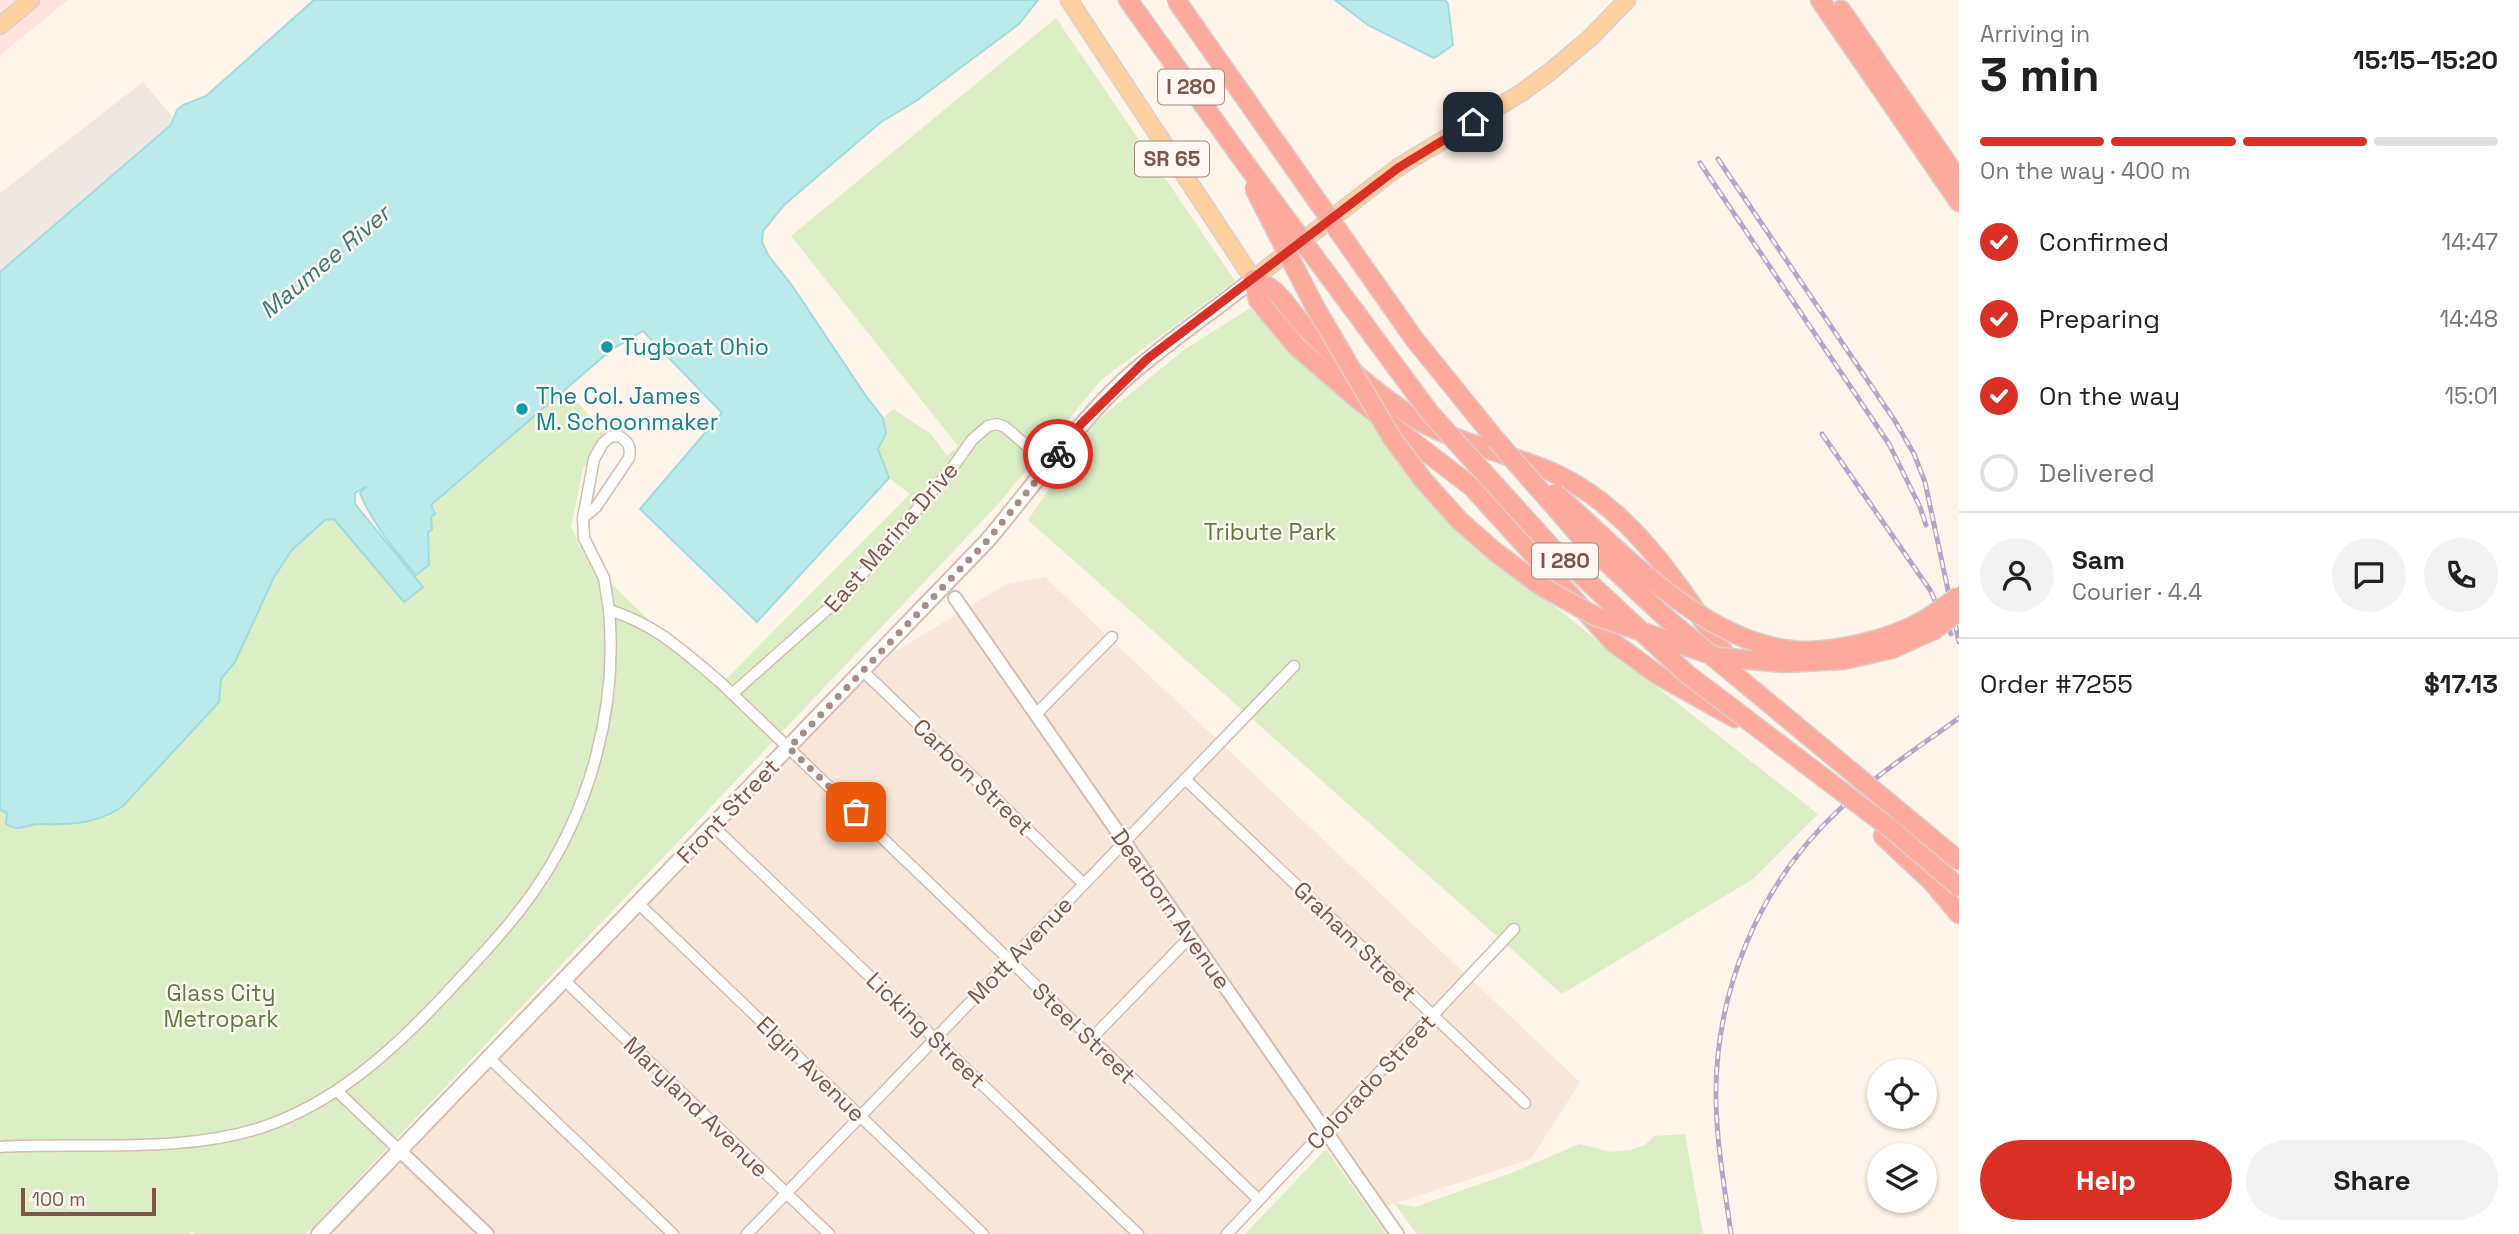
<!DOCTYPE html>
<meta charset="utf-8">
<style>
:root{--surface:#fff;--page:#f2f2f2;--text:#202124;--muted:#757577;--line:#e0e0e0;--accent:#d93025}
body{margin:0;font-family:"Space Grotesk",sans-serif;background:var(--page);color:var(--text);height:100vh;display:flex;flex-direction:column;font-size:26px;white-space:nowrap}
*{box-sizing:border-box;margin:0}
p{font-size:23px;color:var(--muted)}
.icon{flex:none;width:38px;height:38px;fill:none;stroke:currentColor;stroke-width:2;stroke-linecap:round;stroke-linejoin:round}
.map{position:relative;flex:1;overflow:hidden}
.details{display:flex;flex-direction:column;background:var(--surface);width:560px}
.details>*{flex:none}
.tools{position:absolute;left:1867px;top:1059px;display:grid;gap:14px}
.tools a{display:grid;place-items:center;width:70px;height:70px;border-radius:50%;background:var(--surface);box-shadow:0 2px 5px #0004;font-size:35px}
.scale{position:absolute;left:21px;bottom:18px;width:135px;box-sizing:border-box;padding-left:7px;border:4px solid #7d5549;border-top:0;font-size:19px;line-height:24px;white-space:nowrap;color:#7d5549;-webkit-text-stroke:5px #fff8f2;paint-order:stroke}
.pin{position:absolute;display:grid;place-items:center;width:60px;height:60px;color:#fff;margin:-30px;border-radius:14px;box-shadow:0 4px 10px #0006}
.courier{position:absolute;display:grid;place-items:center;width:70px;height:70px;margin:-35px;border:5px solid #d93025;border-radius:50%;background:#fff;color:#222;box-shadow:0 2px 9px #0007}
.head em{font-style:normal;font-weight:800}
.head div{display:flex;flex-direction:column-reverse}
.head{display:flex;align-items:center;justify-content:space-between;height:119px;padding:0 21px}
h1{font-size:46px;font-weight:800;line-height:52px}
.bar{display:grid;grid-template-columns:repeat(4,1fr);gap:10px 7px;align-content:center;height:84px;padding:0 21px}
.bar i{height:9px;border-radius:5px;background:var(--line)}
.bar .active{background:var(--accent)}
.bar p{grid-column:span 4}
.line{display:flex;align-items:center;gap:18px;padding:0 21px;border-top:2px solid var(--line)}
.line div{flex:1}
.round{display:grid;place-items:center;flex:none;width:74px;height:74px;border-radius:37px;background:var(--page)}
ol{padding:0 21px;list-style:none}
li{display:flex;align-items:center;gap:21px;height:77px}
li p{margin-inline-start:auto}
li .icon{padding:7px;border-radius:50%;background:var(--accent);color:#fff;stroke-width:4}
li:last-child{color:var(--muted)}
li i{width:38px;height:38px;border:4px solid var(--line);border-radius:50%}
.button{display:flex;gap:14px;margin-top:auto;padding:14px 21px}
.button a{flex:1;height:80px;border-radius:42px;background:var(--accent);color:#fff;font-size:28px;font-weight:800;line-height:80px;text-align:center}
.button a+a{background:var(--page);color:var(--text)}
main{display:flex;flex:1;min-height:0}
.map>svg:first-child{display:block}
.residential{fill:#f9e8da}
.commercial{fill:#ffe3dd}
.industrial{fill:#efe7e2}
.green{fill:#dbeec5}
.water{fill:#bbeaeb;stroke:#a0dbde;stroke-width:2}
.lines{fill:none;stroke-linecap:round;stroke-linejoin:round}
.minor-casing{stroke:#d5bcb0;stroke-width:13}
.tertiary-casing{stroke:#d5bcb0;stroke-width:16}
.secondary-casing{stroke:#dabdaf;stroke-width:18}
.primary-casing{stroke:#dbcfcc;stroke-width:19}
.motorway-casing{stroke:#dbcfcc;stroke-width:21}
.minor{stroke:#fff;stroke-width:10}
.tertiary{stroke:#fff;stroke-width:12}
.secondary{stroke:#fff;stroke-width:14}
.primary{stroke:#ffd0a0;stroke-width:16}
.motorway{stroke:#fdaa9c;stroke-width:18}
.rail-casing{stroke:#b5a5cb;stroke-width:5}
.rail{stroke:#fff8f2;stroke-width:2.5;stroke-dasharray:8;stroke-linecap:butt}
.motorway-bridge-casing{stroke:#dbcfcc;stroke-width:21;stroke-linecap:butt}
.motorway-bridge{stroke:#fdaa9c;stroke-width:18}
.done{stroke:#aa8d81;stroke-width:7;stroke-dasharray:0 12.6}
.route{stroke:#d93025;stroke-width:9}
.culture-dot{fill:#0f9aa8;stroke:#fff8f2;stroke-width:2.5}
.labels{text-anchor:middle;stroke-width:5;stroke-linejoin:round;paint-order:stroke}
.shield{fill:#fff8f2;stroke:#a4867c;stroke-width:2}
.shield-label{font-size:21px;font-weight:bold;fill:#7d5549}
.culture-label{font-size:23px;fill:#0d838f;stroke:#fff8f2;text-anchor:start}
.park-label{font-size:23px;fill:#587d3d;stroke:#fff8f2}
.street-label{font-size:23px;fill:#7d5549;stroke:#fff8f2}
.water-label{font-size:24px;font-style:italic;fill:#38787b;stroke:#fff8f2}
</style>
<main>
<div class="map">
<svg width="1959" height="1234" viewBox="0 0 1959 1234">
<rect width="100%" height="100%" fill="#fef4ea"/>
<path class="residential" d="M1045,577L1580,1082L1531,1159L1371,1211L1324,1137L1232,1234H330L890,655L1006,584Z"/>
<path class="commercial" d="M0,0H68L0,55Z"/>
<path class="industrial" d="M143,82L174,119L171,125L0,272V193Z"/>
<path class="green" d="M1056,18L1235,281L1101,380L1000,502L306,1234H194L192,1232L189,1234H0V810L32,825L68,824L107,817L123,806L219,702L221,679L235,662L274,577L291,550L325,520L334,519L404,602L422,587L414,576L429,565L428,533L432,529L431,505L567,389L604,434L594,445L590,463L583,468L571,527L590,563L718,687L910,494L889,478L878,449L886,433L883,418L893,409L931,434L947,456L958,446L791,236Z
M1250,308L1336,392L1379,425L1460,532L1818,814L1753,879L1562,994L1028,520L1093,424L1184,350Z
M1685,1134L1703,1234H1417L1394,1203L1415,1207L1514,1172L1579,1144L1611,1152L1631,1150L1645,1145L1654,1136Z
M1326,1149L1386,1234H1245Z"/>
<path class="water" d="M314,0H1038L1019,24L916,101L881,122L784,205L763,231L762,242L768,255L791,284L866,396L883,418L886,433L878,449L889,478L757,622L640,509L722,413L643,331L611,350L431,505L435,514L431,517L432,529L428,533L429,565L416,575C394,549 373,525 360,493L367,486L355,493V504L423,587L404,602L334,519L325,520L292,550L274,577L235,662L221,679L219,702L123,806C105,819 82,824 60,824C51,825 40,823 32,825C21,828 16,830 6,824L7,813L0,810V272L171,125L177,110L183,105L206,96Z
M1335,0H1445L1448,4L1453,45L1434,58L1368,25Z"/>
<g class="lines">
<g class="minor-casing">
<path id="minor" d="M583,518L596,507L629,458C631,447 629,442 619,436L610,437L603,443L594,459L583,518L584,538L604,578L609,610C657,625 682,650 720,682L1259,1200
M863,671L1084,884
M732,694L847,592L953,467L972,440L988,426L997,424L1005,427L1049,465
M1035,715L1112,637
M1185,779L1525,1103
M713,826L1138,1234
M639,904L983,1234
M564,980L829,1234
M1091,1039L1190,937
M489,1058L673,1234
M337,1091L399,1150
M0,1147C85,1142 181,1154 263,1127C334,1103 390,1053 441,999C473,964 507,930 534,891C590,811 618,707 609,610
M747,1234L1294,666
M1227,1234L1514,929"/>
</g>
<g class="tertiary-casing">
<path id="tertiary" d="M955,598L1397,1234
M399,1150L487,1234"/>
</g>
<g class="secondary-casing">
<path id="secondary" d="M319,1234L987,541C1032,488 1072,430 1122,382C1163,344 1210,314 1253,279"/>
</g>
<g class="primary-casing">
<path id="primary" d="M1069,0L1253,279L1397,168L1521,93L1551,71L1590,38L1627,0
M0,26L31,0"/>
</g>
<g class="motorway-casing">
<path id="motorway" d="M1128,0L1245,163
M1820,0L1959,202
M1841,10L1959,180
M1253,279C1259,282 1266,285 1272,289C1282,296 1296,318 1306,328C1337,359 1372,390 1408,414C1449,442 1510,453 1556,474C1638,512 1685,596 1734,667
M1253,279L1258,300L1296,346L1356,398L1472,487L1614,643L1658,675L1735,718
M1415,340L1496,440
M1883,836L1932,882L1959,914"/>
</g>
<use href="#minor" class="minor"/>
<use href="#tertiary" class="tertiary"/>
<use href="#secondary" class="secondary"/>
<use href="#primary" class="primary"/>
<use href="#motorway" class="motorway"/>
<g class="rail-casing">
<path id="rail" d="M1718,159L1895,421L1914,454L1925,482L1959,642
M1700,163L1889,444L1920,507L1926,525
M1822,434L1930,590L1951,634
M1731,1234C1725,1190 1717,1146 1716,1102C1714,992 1759,883 1841,808C1877,774 1919,747 1959,718"/>
</g>
<use href="#rail" class="rail"/>
<g class="motorway-bridge-casing">
<path id="motorway-bridge" d="M1176,0L1415,340
M1245,163L1430,413L1553,549L1687,674L1891,829L1959,887
M1254,188L1315,307L1392,438L1424,481L1460,521L1494,551L1541,586L1595,616L1718,657L1783,663L1843,660L1892,649L1934,630L1959,611
M1496,440L1588,545L1664,616L1959,861
M1555,493C1620,550 1700,640 1791,650C1814,653 1837,649 1859,644C1881,639 1905,631 1924,620C1936,613 1947,604 1959,596"/>
</g>
<use href="#motorway-bridge" class="motorway-bridge"/>
</g>
<g class="lines">
<path class="done" d="M856,812L789,748L987,541L1058,454"/>
<path class="route" d="M1058,454L1081,424L1147,359L1398,168L1473,122"/>
</g>
<g class="culture-dot">
<circle cx="607" cy="347" r="7"/>
<circle cx="522" cy="409" r="7"/>
</g>
<g class="labels">
<g class="shield">
<rect x="1158" y="69.5" width="66" height="35" rx="5"/>
<rect x="1135" y="141.5" width="74" height="35" rx="5"/>
<rect x="1532" y="543.5" width="66" height="35" rx="5"/>
</g>
<g class="shield-label">
<text x="1191" y="94">I 280</text>
<text x="1172" y="166">SR 65</text>
<text x="1565" y="568">I 280</text>
</g>
<g class="culture-label">
<text x="621" y="355">Tugboat Ohio</text>
<text x="536" y="404">The Col. James<tspan x="536" dy="26">M. Schoonmaker</tspan></text>
</g>
<g class="park-label">
<text x="1270" y="540">Tribute Park</text>
<text x="221" y="1001">Glass City<tspan x="221" dy="26">Metropark</tspan></text>
</g>
<g class="street-label">
<text transform="translate(891 537) rotate(-49)" y="8">East Marina Drive</text>
<text transform="translate(973 777) rotate(44)" y="8">Carbon Street</text>
<text transform="translate(728 811) rotate(-46)" y="8">Front Street</text>
<text transform="translate(1171 909) rotate(55)" y="8">Dearborn Avenue</text>
<text transform="translate(1355 941) rotate(44)" y="8">Graham Street</text>
<text transform="translate(1020 950) rotate(-46)" y="8">Mott Avenue</text>
<text transform="translate(926 1030) rotate(44)" y="8">Licking Street</text>
<text transform="translate(1084 1033) rotate(44)" y="8">Steel Street</text>
<text transform="translate(811 1069) rotate(44)" y="8">Elgin Avenue</text>
<text transform="translate(1371 1082) rotate(-47)" y="8">Colorado Street</text>
<text transform="translate(696 1107) rotate(44)" y="8">Maryland Avenue</text>
</g>
<g class="water-label">
<text transform="translate(325 262) rotate(-40)" y="8">Maumee River</text>
</g>
</g>
</svg>
<div class="tools">
<a><svg class="icon" aria-label="locate" viewBox="0 0 24 24"><circle cx="12" cy="12" r="6"/><path d="M12 2v4M12 18v4M2 12h4M18 12h4"/></svg></a>
<a><svg class="icon" aria-label="layers" viewBox="0 0 24 24"><path d="M12 4l9 5-9 5-9-5zM3 14l9 5 9-5"/></svg></a>
</div>
<div class="scale">100 m</div>
<div class="pin" style="left:856px;top:812px;background:#ea580c"><svg class="icon" aria-label="bag" viewBox="0 0 24 24"><path d="M5 8h14l-1 12H6zM9 8a3 3 0 0 1 6 0"/></svg></div>
<div class="pin" style="left:1473px;top:122px;background:#1f2937"><svg class="icon" aria-label="home" viewBox="0 0 24 24"><path d="M3 11l9-7 9 7M6 9v11h12V9"/></svg></div>
<div class="courier" style="left:1058px;top:454px"><svg class="icon" aria-label="bike" viewBox="0 0 24 24"><circle cx="6" cy="16" r="4"/><circle cx="18" cy="16" r="4"/><path d="M6 16l4-8h5l3 8M10 8l3 8H6M13 5h3"/></svg></div>
</div>
<section class="details">
<div class="head"><div><h1>3 min</h1><p>Arriving in</p></div><em>15:15–15:20</em></div>
<div class="bar"><i class="active"></i><i class="active"></i><i class="active"></i><i></i><p>On the way · 400 m</p></div>
<ol>
<li><svg class="icon" aria-label="check" viewBox="0 0 24 24"><path d="M5 12l5 5 9-10"/></svg>Confirmed<p>14:47</p></li>
<li><svg class="icon" aria-label="check" viewBox="0 0 24 24"><path d="M5 12l5 5 9-10"/></svg>Preparing<p>14:48</p></li>
<li><svg class="icon" aria-label="check" viewBox="0 0 24 24"><path d="M5 12l5 5 9-10"/></svg>On the way<p>15:01</p></li>
<li><i></i>Delivered</li>
</ol>
<div class="line" style="height:126px"><a class="round"><svg class="icon" aria-label="person" viewBox="0 0 24 24"><circle cx="12" cy="8" r="4"/><path d="M4 21q1-7 8-7t8 7"/></svg></a><div><b>Sam</b><p>Courier · 4.4</p></div><a class="round"><svg class="icon" aria-label="chat" viewBox="0 0 24 24"><path d="M4 5h16v11H9l-5 4z"/></svg></a><a class="round"><svg class="icon" aria-label="phone" viewBox="0 0 24 24"><path d="M5 4h4l2 5-3 2q2 4 5 5l2-3 5 2v4C11 20 4 13 5 4z"/></svg></a></div>
<div class="line" style="height:91px"><div>Order #7255</div><b>$17.13</b></div>
<div class="button"><a>Help</a><a>Share</a></div>
</section>
</main>
